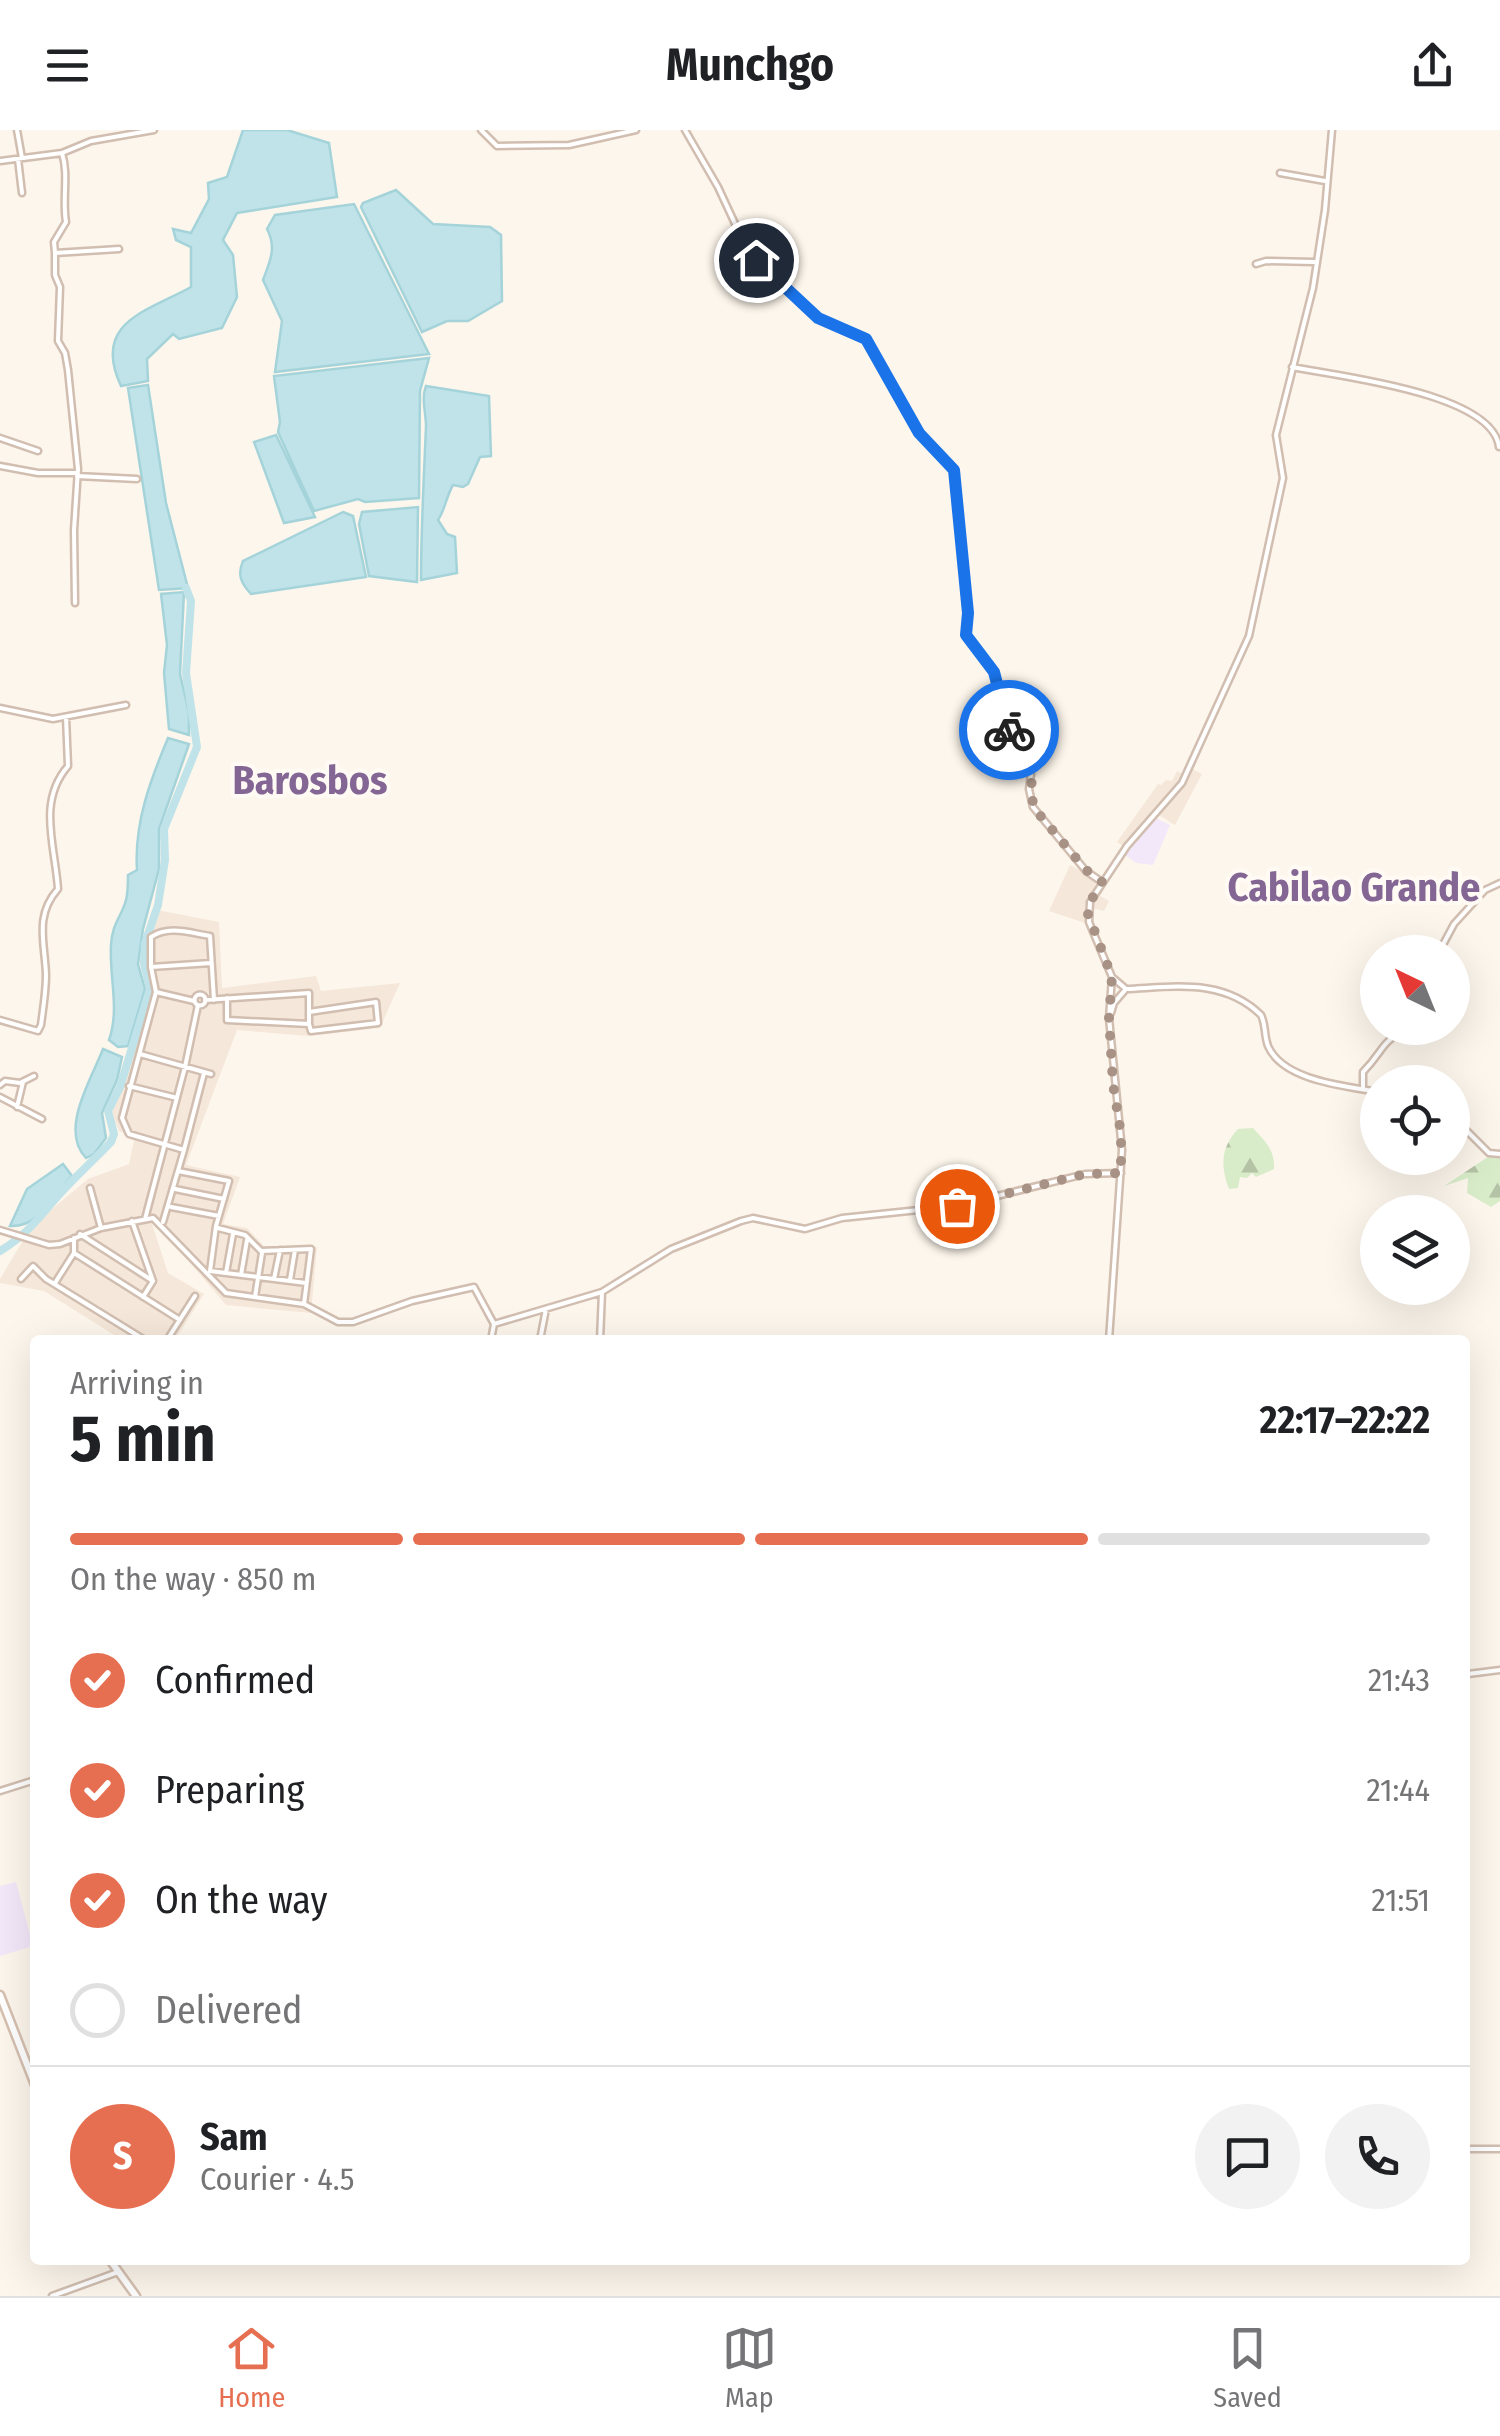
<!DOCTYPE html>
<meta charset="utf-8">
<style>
:root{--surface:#fff;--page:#f2f2f2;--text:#202124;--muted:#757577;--line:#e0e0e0;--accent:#e76f51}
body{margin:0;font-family:"Fira Sans Condensed",sans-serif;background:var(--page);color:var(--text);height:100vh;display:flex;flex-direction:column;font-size:38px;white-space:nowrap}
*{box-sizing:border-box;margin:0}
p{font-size:32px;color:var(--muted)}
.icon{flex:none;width:55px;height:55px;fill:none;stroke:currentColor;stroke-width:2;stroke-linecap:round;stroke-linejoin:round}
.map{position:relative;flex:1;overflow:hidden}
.sheet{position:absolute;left:30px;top:1205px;width:1440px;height:930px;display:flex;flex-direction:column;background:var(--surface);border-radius:10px;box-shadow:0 10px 40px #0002}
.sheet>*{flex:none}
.needle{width:65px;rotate:317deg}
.buttons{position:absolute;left:1360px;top:805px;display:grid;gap:20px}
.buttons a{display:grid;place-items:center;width:110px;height:110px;border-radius:50%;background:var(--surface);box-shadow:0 10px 40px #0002;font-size:50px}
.pin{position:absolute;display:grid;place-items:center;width:85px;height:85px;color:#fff;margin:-42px;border:5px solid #fff;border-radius:50%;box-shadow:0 2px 10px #0007}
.courier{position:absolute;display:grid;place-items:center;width:100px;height:100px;margin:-50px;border:8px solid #1a73e8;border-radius:50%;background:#fff;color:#222;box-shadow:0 2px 12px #0007}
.headline em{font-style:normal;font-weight:700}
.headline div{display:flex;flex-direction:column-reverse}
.headline{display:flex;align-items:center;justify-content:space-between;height:170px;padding:0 40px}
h1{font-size:65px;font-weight:700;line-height:75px}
.bar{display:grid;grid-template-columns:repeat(4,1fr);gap:15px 10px;align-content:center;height:120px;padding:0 40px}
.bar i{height:12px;border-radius:8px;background:var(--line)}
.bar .selected{background:var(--accent)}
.bar p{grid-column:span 4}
.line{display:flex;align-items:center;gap:25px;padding:0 40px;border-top:2px solid var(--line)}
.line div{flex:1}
.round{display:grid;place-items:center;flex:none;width:105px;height:105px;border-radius:52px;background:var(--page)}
ol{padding:0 40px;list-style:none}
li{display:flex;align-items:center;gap:30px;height:110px}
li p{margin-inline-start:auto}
li .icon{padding:10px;border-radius:50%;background:var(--accent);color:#fff;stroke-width:4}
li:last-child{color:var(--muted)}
li i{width:55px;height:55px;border:5px solid var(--line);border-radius:50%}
header{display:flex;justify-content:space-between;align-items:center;height:130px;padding:0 40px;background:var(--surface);font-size:45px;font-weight:700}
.menu{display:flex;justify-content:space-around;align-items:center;height:140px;border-top:2px solid var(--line);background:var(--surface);font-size:28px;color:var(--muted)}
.menu a{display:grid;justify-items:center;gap:5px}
.menu .selected{color:var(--accent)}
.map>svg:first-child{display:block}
.residential{fill:#f5e8da}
.education{fill:#f3e8fa}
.forest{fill:url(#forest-firs)}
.water{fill:#bfe3e8;stroke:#a5d3da;stroke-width:2.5}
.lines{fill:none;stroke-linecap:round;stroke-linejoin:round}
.river{stroke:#bfe3e8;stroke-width:8}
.minor-casing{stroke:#d1beb0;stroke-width:9}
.secondary-casing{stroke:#d6c0b0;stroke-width:11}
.minor{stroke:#fff;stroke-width:4}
.secondary{stroke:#fff;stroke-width:6}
.done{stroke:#a89285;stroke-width:10;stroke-dasharray:0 18}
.route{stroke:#1a73e8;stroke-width:12}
.labels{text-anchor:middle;stroke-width:8;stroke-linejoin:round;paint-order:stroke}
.quarter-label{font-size:40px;font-weight:bold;fill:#846695;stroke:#fffaf3}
</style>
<header><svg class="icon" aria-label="menu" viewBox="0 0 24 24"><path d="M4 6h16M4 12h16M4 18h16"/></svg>Munchgo<svg class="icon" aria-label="share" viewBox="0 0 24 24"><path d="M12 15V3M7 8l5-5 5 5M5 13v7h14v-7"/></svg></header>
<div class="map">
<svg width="1500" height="2166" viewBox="0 0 1500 2166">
<defs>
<pattern id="forest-firs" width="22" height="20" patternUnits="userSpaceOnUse" patternTransform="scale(2.5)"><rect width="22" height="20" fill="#d8ecc9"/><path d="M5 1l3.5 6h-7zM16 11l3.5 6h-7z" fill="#b4c2a5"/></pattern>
</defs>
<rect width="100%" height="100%" fill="#fdf6ec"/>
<path class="residential" d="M1188,637L1202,644L1175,695L1152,681L1124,717L1117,712L1158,654L1161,655L1166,650L1172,651L1177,641L1184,644Z
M1070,735L1103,752L1097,764L1109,771L1104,781L1091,778V790L1085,793L1049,781Z
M157,780L219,792L222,858L316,846L321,861L400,853L380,898L309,906L237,900L186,1035L240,1047L223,1094L247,1098L264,1116L317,1117L311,1183L226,1175L157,1094H152L168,1143L204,1164L175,1210H122L44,1161L0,1153V1149L22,1112L52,1079L88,1049L129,1034L135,1006L119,1001L111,983L151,868L152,858L146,835L148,810Z"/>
<path class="education" d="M1152,686L1170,695L1153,735L1136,733L1124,724Z
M16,1752L33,1816L0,1826V1756Z"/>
<path class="forest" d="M1253,998C1265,1011 1275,1020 1274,1039L1256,1047L1252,1043L1247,1048L1240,1047L1238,1058L1229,1059C1220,1036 1221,1017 1238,999Z
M1500,1019V1071L1491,1077L1467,1063L1468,1048L1444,1056Z"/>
<path class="water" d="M243,0H287L329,13L337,67L237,83L223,110L233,125L237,167L222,198L179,209L173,204L147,229L148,251L121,256C91,192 148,181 191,157V117L176,110L173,99L191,103L209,69L208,53L227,47Z
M396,60L433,94L490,97L501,105L502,171L468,191H447L422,202L361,77L363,73Z
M354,74L429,224L275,242L282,191L263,150C270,131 277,118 267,99L275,85Z
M429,228L420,261L419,368L365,372L358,369L314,381L278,302L280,292L274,246Z
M148,255L166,373L188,458L159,460L128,258Z
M426,256L489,266L491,326L480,327L468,354L463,357L453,355C446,367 445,380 438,390L447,404L455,407L457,443L421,450C421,398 424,347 426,296C426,283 421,268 426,256Z
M276,305L315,387L284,393L254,312Z
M418,377L417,452L369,446L359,394L362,382Z
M343,382L353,386L366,447L251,464C241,453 237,445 243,431Z
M184,462L180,544L189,583V605L169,599L164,543L167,515L161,464Z
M168,608L189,614L159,699V739L143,799L138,834L145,859L128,916L118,917L109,910C120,879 109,847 111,815C112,793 122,786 126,770C128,763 128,753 128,745L137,740C134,693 150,651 168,608Z
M103,919L122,927L117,950L102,983L106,1008L94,1024L86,1028C59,1000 91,950 103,919Z
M63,1034L72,1046C53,1066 39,1098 10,1096L27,1059Z"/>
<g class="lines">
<path class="river" d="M0,1121C22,1108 35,1093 51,1074C69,1052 92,1032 111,1012L114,1004L108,981L120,957L150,859L144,833L145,813L158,775L165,730L164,699L197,617L186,543L191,471L186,458"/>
<g class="minor-casing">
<path id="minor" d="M17,0L22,28
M481,0L497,16L569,15L636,0
M685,0L718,57L744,113L757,130L818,188L865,209L919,303L954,340L967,483L966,505L994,542L1003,589L1031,644L1029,659L1033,677L1086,741L1102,752
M1332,0L1325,80L1313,158L1276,305L1283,348L1249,506L1182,653L1127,716L1090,772L1089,792L1112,847L1126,859C1175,857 1223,848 1261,885C1266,895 1264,906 1268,916C1283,951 1346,956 1378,962
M18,29L22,63
M0,31L62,23L91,11L154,0
M1280,43L1325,51
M55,123L54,112L66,92C62,69 69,45 62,23
M1256,134L1266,131L1314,132
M1292,237C1337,246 1493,263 1499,317
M0,308L38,321
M0,336L38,343H78
M77,346L137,349
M75,473L74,400L78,339L68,240L65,223L58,211L60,157L55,145V123L119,119
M0,578L53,589L126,575
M1439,822L1454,794L1485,760L1500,753
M151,837V807C169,795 190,803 210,806L214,870
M156,862L194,871
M194.5 870a5.5 5.5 0 1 1 11 0a5.5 5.5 0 1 1-11 0Z
M205,870L309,863V894L227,890V868
M1111,883L1114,873L1126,859
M0,890L38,901L41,895C43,879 46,862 46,845C45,813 34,786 58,759C55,715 37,672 68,636L66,587
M309,894L311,901L378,893L376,872L309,882
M140,924L211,944
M204,943L184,1020L129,1004L122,988L156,862L151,837L211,833
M0,955L5,951L20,953L34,946
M129,956L177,968
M1363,959V942C1384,921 1379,913 1408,898
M0,967L42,989
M17,977L23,952
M1452,986L1489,1023L1500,1024
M178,1041L229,1051L216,1096L210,1141L306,1153
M90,1058L101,1098
M175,1059L224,1069
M171,1077L219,1086
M145,1089L185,937L198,875
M132,1091L153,1151
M163,1092L184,1020
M218,1098L245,1105L261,1121L311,1119L304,1174
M0,1100L49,1115L60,1114L101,1098L153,1088L226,1163L304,1174L338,1192H353L412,1171L474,1157L494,1194
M80,1104L153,1151
M74,1123L180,1190
M226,1143L233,1104
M241,1145L247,1110
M21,1149L33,1136L46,1149L145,1210
M274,1149L280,1120
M290,1150L295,1120
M55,1153L74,1123V1108
M143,1167L153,1151
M255,1167L262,1123
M167,1210L195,1166
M491,1210L494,1194L602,1162L671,1119L741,1091L753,1088L805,1099L842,1088L957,1076L1085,1044L1121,1043
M540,1210L546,1179
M600,1210L602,1162
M1109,1210L1122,1020L1109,888L1112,847
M1465,1541L1468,1544L1500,1540
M0,1661L35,1650
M1465,2019H1500
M52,2166L118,2142"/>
</g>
<g class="secondary-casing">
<path id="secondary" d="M0,1865L35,1955
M110,2130L136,2166"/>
</g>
<use href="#minor" class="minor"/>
<use href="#secondary" class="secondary"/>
</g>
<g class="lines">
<path class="done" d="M957,1076L1085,1044L1121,1043V1004L1113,954L1109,888L1112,847L1088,784L1090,772L1102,752L1086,740L1033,677L1031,644L1009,600"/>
<path class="route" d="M756,130L818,188L866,209L919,303L954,340L968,483L966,505L994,542L1009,600"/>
</g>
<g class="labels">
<g class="quarter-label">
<text x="310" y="664">Barosbos</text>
<text x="1354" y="771">Cabilao Grande</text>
</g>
</g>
</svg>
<div class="buttons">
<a><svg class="needle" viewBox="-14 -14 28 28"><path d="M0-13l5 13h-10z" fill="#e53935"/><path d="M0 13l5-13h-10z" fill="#757577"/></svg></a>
<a><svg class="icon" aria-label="locate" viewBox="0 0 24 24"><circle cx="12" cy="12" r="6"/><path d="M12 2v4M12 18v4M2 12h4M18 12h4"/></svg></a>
<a><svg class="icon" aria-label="layers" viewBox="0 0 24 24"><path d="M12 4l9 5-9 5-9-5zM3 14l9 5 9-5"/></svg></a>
</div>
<div class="pin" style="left:957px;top:1076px;background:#ea580c"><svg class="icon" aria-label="bag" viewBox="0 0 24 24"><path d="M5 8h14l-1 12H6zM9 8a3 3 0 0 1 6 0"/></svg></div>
<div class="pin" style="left:756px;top:130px;background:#1f2937"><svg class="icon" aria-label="home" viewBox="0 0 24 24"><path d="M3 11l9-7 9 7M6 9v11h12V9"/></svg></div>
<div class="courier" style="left:1009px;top:600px"><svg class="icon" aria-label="bike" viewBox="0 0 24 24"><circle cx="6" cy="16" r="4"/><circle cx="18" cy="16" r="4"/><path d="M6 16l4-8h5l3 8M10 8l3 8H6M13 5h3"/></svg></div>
<section class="sheet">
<div class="headline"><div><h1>5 min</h1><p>Arriving in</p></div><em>22:17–22:22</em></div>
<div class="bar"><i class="selected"></i><i class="selected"></i><i class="selected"></i><i></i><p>On the way · 850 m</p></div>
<ol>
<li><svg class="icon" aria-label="check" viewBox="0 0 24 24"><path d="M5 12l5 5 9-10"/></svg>Confirmed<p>21:43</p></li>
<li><svg class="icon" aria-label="check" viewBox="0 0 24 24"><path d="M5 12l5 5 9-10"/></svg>Preparing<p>21:44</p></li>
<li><svg class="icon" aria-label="check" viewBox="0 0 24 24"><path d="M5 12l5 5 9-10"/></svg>On the way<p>21:51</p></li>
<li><i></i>Delivered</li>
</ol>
<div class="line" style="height:180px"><b class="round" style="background:var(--accent);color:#fff">S</b><div><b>Sam</b><p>Courier · 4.5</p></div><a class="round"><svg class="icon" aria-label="chat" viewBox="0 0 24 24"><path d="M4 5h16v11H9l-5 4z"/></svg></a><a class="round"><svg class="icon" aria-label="phone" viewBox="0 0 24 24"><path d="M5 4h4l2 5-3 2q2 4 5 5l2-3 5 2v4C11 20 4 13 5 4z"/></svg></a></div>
</section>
</div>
<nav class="menu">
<a class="selected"><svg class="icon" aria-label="home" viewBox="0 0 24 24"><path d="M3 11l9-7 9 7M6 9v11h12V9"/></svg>Home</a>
<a><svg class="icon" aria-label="map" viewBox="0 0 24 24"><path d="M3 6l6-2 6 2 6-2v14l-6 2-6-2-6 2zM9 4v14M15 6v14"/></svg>Map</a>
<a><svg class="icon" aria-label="saved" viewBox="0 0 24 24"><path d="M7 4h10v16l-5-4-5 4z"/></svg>Saved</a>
</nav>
